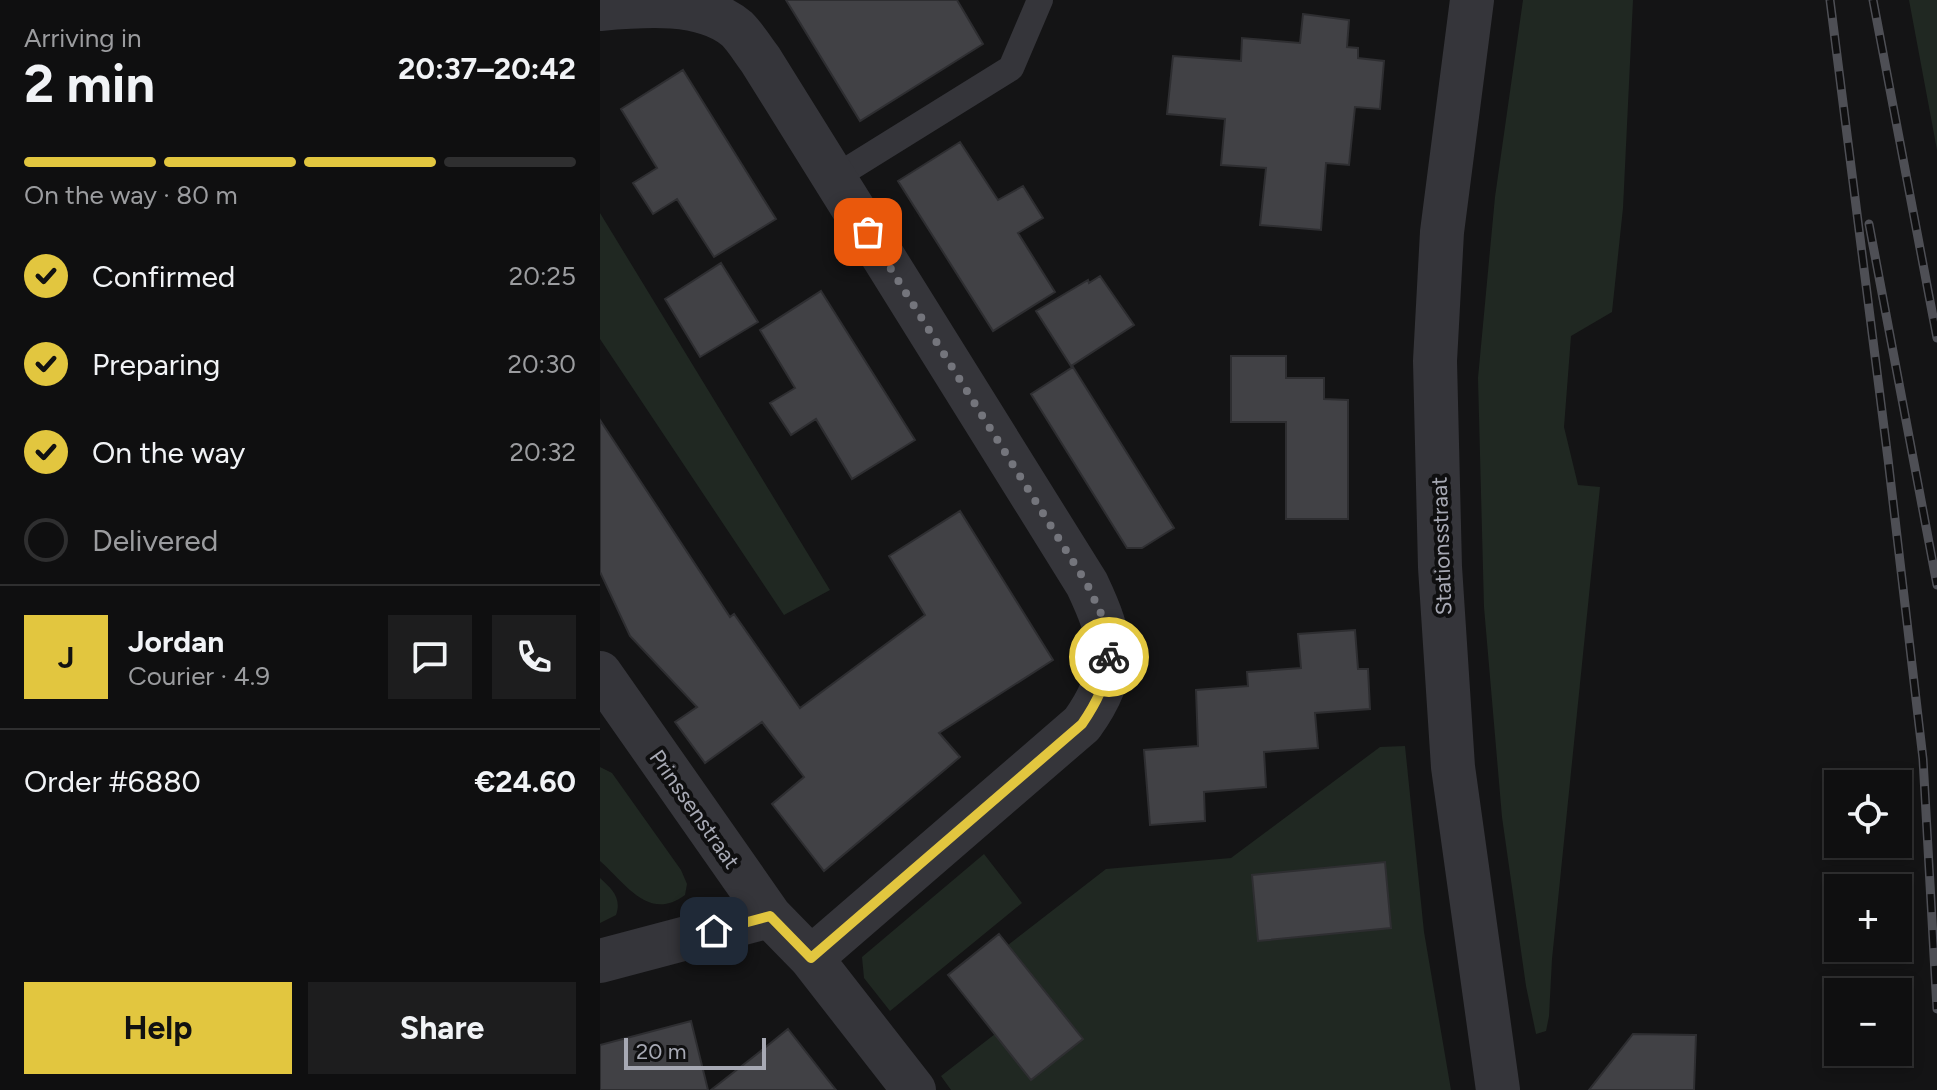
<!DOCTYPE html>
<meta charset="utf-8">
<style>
:root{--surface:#0f0f10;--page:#1d1d1e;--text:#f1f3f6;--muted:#9b9c9f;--line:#2f2f30;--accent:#e2c63f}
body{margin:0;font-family:Figtree,sans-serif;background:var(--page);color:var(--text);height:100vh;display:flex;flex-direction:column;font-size:30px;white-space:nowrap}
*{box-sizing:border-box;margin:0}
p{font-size:26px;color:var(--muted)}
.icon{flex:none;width:44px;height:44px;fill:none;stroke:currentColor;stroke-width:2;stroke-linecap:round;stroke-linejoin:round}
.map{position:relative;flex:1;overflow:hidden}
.sheet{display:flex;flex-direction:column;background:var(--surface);width:600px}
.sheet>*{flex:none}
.tools{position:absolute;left:1224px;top:770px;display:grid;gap:16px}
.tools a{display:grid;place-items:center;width:88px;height:88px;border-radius:0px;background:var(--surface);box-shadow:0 4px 12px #0003,0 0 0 2px var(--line);font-size:40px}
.scale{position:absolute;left:24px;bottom:20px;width:142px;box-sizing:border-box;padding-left:8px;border:4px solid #a7a9b4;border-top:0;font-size:22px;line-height:28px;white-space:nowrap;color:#a7a9b4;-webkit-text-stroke:6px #0f0f10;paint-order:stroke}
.pin{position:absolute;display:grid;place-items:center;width:68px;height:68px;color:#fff;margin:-34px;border-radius:16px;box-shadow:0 4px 12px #0006}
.courier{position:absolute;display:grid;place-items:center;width:80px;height:80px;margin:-40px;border:6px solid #e2c63f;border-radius:50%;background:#fff;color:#222;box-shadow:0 2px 10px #0007}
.head em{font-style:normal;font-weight:700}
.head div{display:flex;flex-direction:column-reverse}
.head{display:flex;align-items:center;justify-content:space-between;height:136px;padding:0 24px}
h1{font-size:52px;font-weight:700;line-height:60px}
.bar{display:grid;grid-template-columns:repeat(4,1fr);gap:12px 8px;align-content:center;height:96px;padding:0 24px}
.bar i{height:10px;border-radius:6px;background:var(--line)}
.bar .on{background:var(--accent)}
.bar p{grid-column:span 4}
.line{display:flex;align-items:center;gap:20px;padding:0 24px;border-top:2px solid var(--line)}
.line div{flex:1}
.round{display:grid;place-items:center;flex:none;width:84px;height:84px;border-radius:0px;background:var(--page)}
ol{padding:0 24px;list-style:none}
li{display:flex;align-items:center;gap:24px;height:88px}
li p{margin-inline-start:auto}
li .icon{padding:8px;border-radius:50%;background:var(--accent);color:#111;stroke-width:4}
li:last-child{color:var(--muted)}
li i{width:44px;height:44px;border:4px solid var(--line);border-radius:50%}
.button{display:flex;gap:16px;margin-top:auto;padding:16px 24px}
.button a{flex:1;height:92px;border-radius:0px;background:var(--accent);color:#111;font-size:32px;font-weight:700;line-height:92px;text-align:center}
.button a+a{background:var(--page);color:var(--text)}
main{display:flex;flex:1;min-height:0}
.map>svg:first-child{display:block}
.green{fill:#202822;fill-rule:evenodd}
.building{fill:#414145;stroke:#2e2e31;stroke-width:2}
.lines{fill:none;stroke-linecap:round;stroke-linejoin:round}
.service{stroke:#35353a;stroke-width:26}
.minor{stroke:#35353a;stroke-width:44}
.tertiary{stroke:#35353a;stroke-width:44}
.rail-casing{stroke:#4e4f55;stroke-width:9}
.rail{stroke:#0f0f10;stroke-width:6;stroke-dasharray:18;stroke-linecap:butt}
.done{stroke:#74757c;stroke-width:8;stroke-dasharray:0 14.4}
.route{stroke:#e2c63f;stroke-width:10}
.labels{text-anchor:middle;stroke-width:8;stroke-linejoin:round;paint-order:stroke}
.street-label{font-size:22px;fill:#a7a9b4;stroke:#0f0f10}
</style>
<main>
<section class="sheet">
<div class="head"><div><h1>2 min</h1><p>Arriving in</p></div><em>20:37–20:42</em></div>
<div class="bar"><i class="on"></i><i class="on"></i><i class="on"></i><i></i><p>On the way · 80 m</p></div>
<ol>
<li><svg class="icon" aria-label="check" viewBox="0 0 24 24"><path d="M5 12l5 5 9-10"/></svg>Confirmed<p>20:25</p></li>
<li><svg class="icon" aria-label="check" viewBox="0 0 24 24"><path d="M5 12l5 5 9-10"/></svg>Preparing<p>20:30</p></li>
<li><svg class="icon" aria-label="check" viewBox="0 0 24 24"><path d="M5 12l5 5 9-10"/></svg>On the way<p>20:32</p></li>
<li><i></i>Delivered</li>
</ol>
<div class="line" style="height:144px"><b class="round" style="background:var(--accent);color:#111">J</b><div><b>Jordan</b><p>Courier · 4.9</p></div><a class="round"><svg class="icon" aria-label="chat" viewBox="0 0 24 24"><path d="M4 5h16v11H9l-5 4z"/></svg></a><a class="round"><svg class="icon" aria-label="phone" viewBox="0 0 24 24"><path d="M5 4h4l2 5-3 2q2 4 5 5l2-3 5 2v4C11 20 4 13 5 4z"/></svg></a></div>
<div class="line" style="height:104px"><div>Order #6880</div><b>€24.60</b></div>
<div class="button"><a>Help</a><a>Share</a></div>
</section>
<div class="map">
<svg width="1337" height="1090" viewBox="0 0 1337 1090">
<rect width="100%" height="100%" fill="#141415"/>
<path class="green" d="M923,0H1033L1023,208L1012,312L971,336L964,427L978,485L1000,487L952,959L949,1016L946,1031L936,1034L926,986L902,817L884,607L878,378L895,197Z
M1309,0H1337V150Z
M0,213L230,590L184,615L0,339Z
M805,746L824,932L851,1090H351L341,1076L395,1034L408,945L506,869L631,858L780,747ZM785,862L791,928L659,940L652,875Z
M0,767L12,773L81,870L87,884L85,895C49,922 26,884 0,861Z
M384,854L422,903L290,1011L264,978L262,957Z
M0,878C12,889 22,898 16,915L0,923Z"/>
<path class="building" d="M186,0H357L383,44L260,121Z
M703,14L749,20L747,47L758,48V58L784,61L780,109L755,107L749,165L726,163L721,230L660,225L666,168L621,165L625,119L567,114L573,56L641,61L642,38L700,43Z
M83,70L176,219L114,257L77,199L53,214L33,183L57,168L21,109Z
M360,142L398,200L423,186L443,218L418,233L455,292L393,331L298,181Z
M121,263L158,322L100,357L65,299Z
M500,276L534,325L471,366L436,311L488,280L489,283Z
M221,291L315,440L252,479L216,419L191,435L170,403L195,388L160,330Z
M631,356H686V378H724V399L748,400V519H686V422H631Z
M473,367L574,528L542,548H527L431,394Z
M0,420L130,617L134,614L200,708L325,615L289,556L360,511L453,660L339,733L360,757L224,871L172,804L204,777L162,722L105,763L75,722L97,707L30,636L0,572Z
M755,630L758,669H768L770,709L715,713L718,748L664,752L666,787L604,792L605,821L550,825L544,750L598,746L596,690L648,686L647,672L701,668L698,634Z
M785,862L791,928L658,941L652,875Z
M399,934L483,1039L431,1080L348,975Z
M91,1021L108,1090H0V1045Z
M188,1029L236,1090H111L157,1054Z
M1033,1034L1096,1035L1094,1090H989Z"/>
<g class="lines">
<path class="service" d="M234,178L411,68L440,0"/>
<path class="minor" d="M0,9C44,5 103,0 137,29C146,38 153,50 160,59L487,584C514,641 520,671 482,724L211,958
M0,673L170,916L211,958L314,1090
M0,961L170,916"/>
<path class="tertiary" d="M872,0L842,232L835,361L840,567L853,767L898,1090"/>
<g class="rail-casing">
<path id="rail" d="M1230,0L1288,459L1323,759L1337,1009
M1273,0L1337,338
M1269,224L1337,585"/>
</g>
<use href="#rail" class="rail"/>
</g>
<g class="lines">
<path class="done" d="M268,232L487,584L505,622L509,657"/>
<path class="route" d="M114,931L170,916L211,958L482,724C497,702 506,684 509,657"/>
</g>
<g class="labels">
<g class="street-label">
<text transform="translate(841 546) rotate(-92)" y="8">Stationsstraat</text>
<text transform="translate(95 809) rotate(55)" y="8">Prinssenstraat</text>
</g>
</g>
</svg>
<div class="tools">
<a><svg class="icon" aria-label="locate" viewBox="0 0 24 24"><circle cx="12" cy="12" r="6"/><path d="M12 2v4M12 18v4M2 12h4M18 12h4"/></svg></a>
<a>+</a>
<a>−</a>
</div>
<div class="scale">20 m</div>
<div class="pin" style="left:268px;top:232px;background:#ea580c"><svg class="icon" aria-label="bag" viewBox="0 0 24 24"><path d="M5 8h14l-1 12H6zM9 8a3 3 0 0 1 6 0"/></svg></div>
<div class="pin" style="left:114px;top:931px;background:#1f2937"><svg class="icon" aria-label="home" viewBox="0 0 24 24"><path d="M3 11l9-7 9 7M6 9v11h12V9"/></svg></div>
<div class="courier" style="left:509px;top:657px"><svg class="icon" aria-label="bike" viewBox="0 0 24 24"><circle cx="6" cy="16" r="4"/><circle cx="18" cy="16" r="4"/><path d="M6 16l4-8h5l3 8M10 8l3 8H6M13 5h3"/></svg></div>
</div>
</main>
